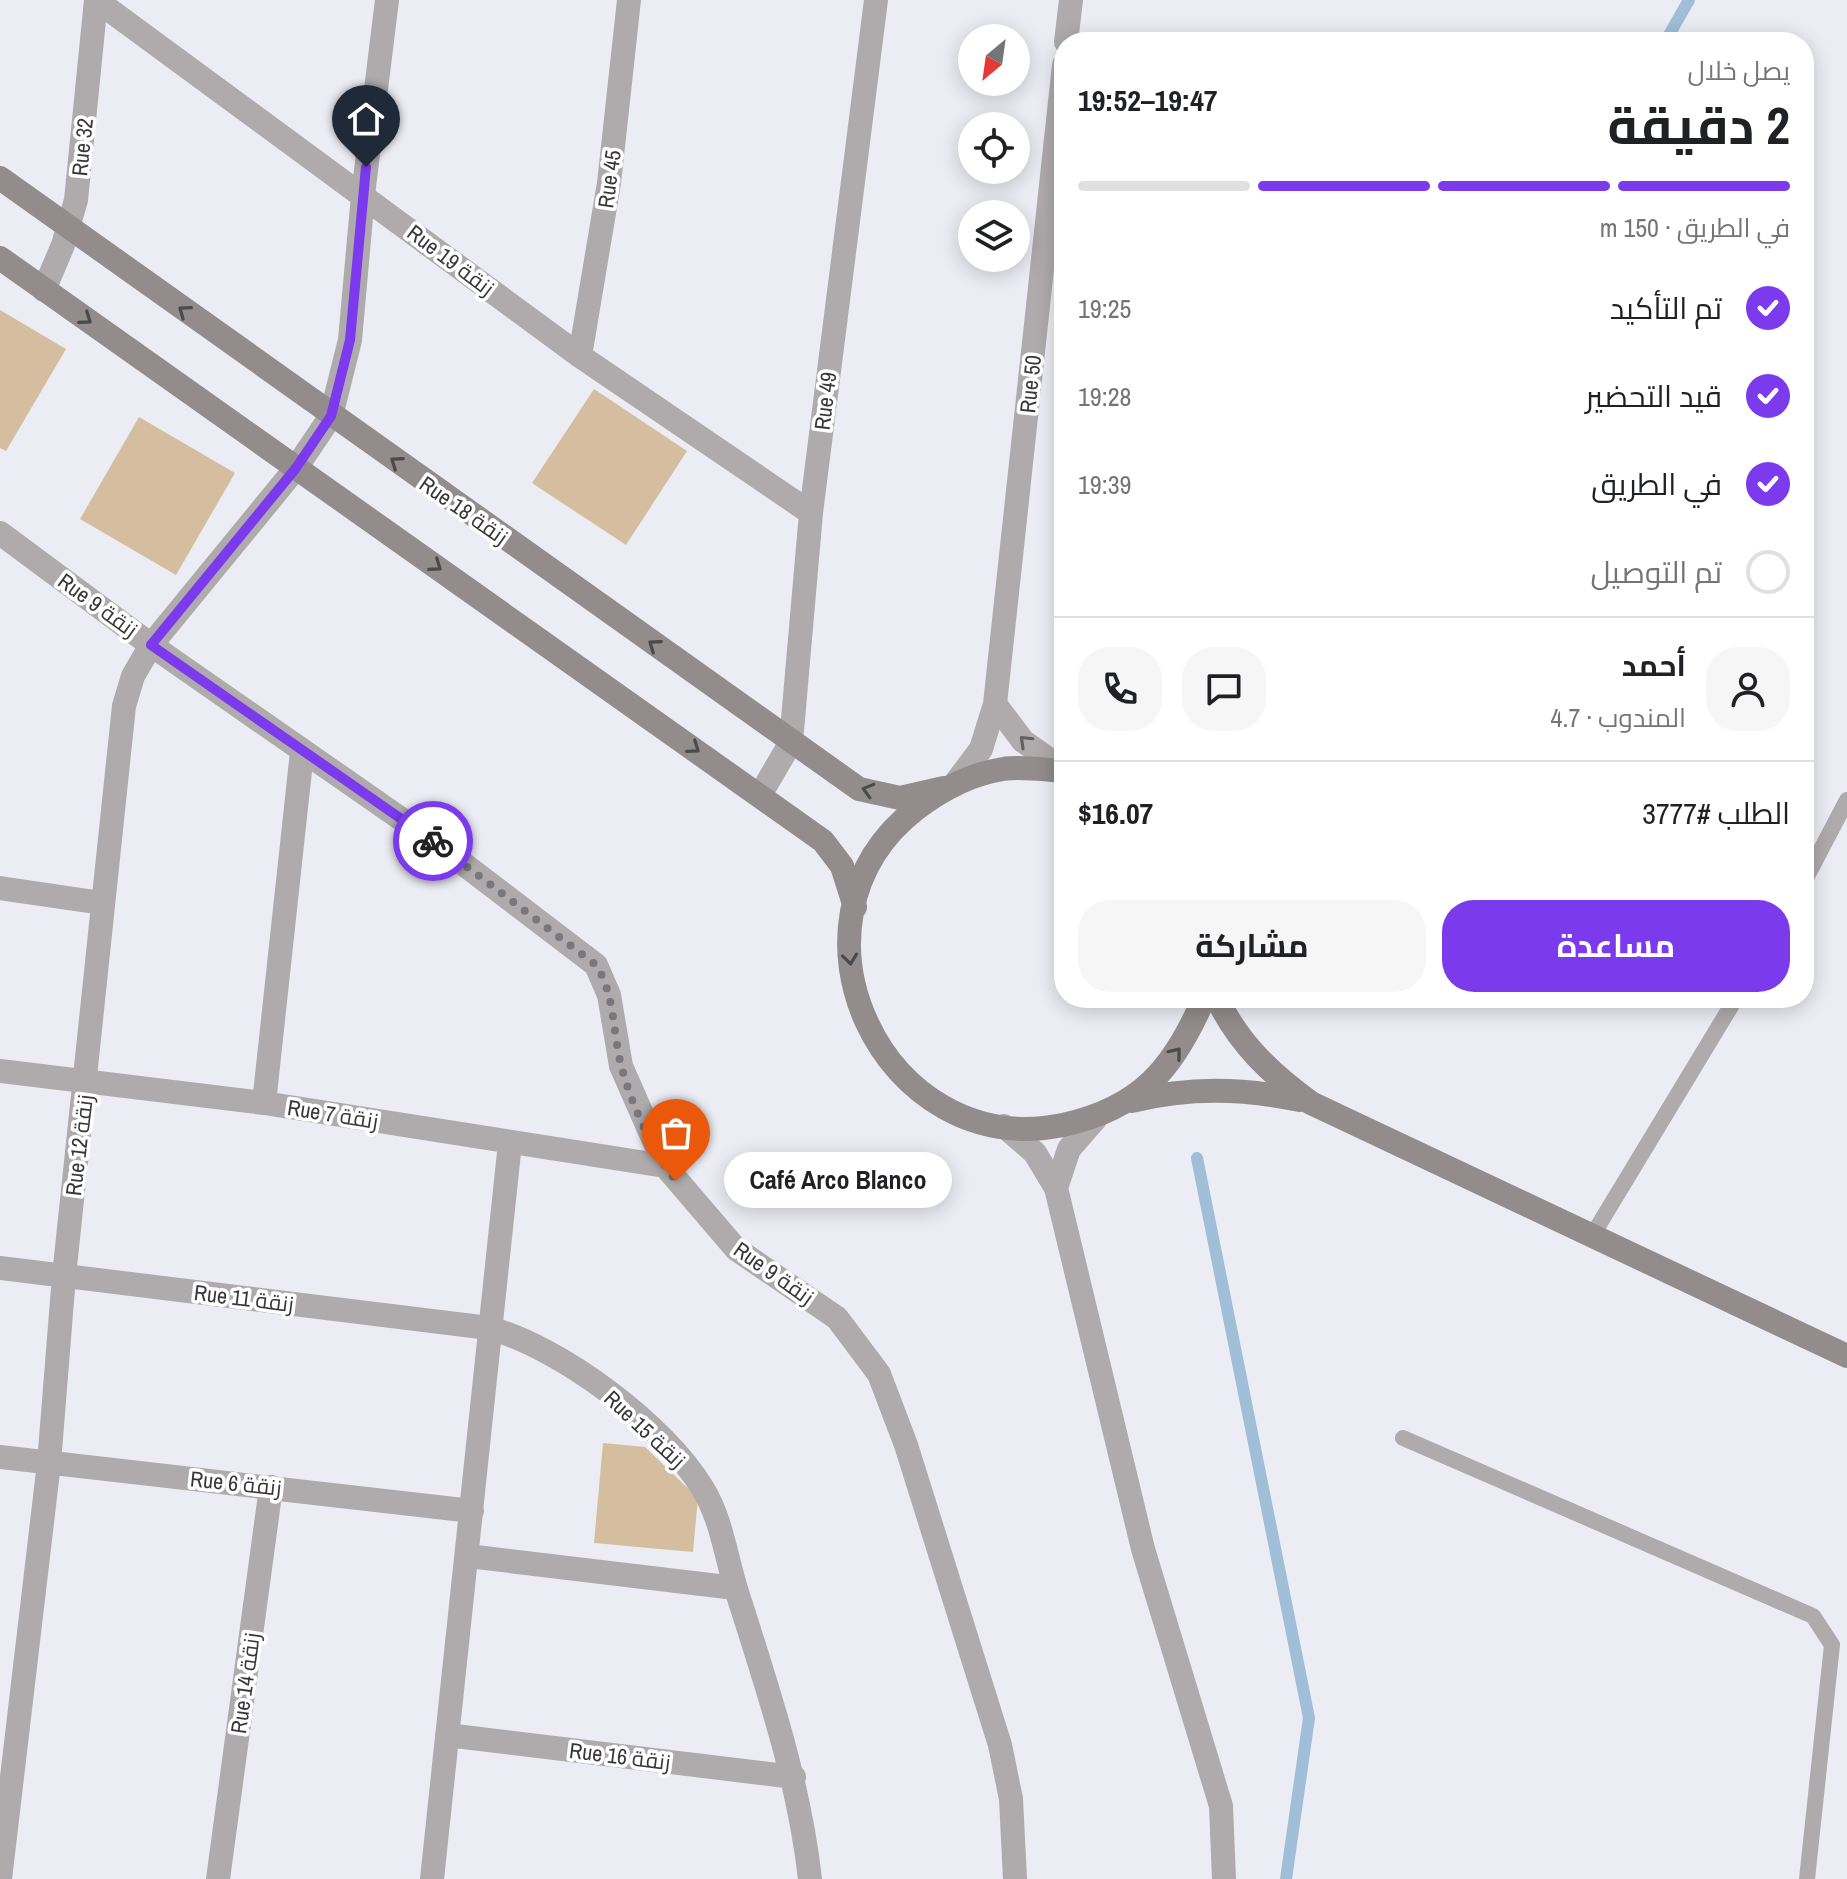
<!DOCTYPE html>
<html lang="ar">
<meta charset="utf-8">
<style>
:root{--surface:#fff;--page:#f6f6f6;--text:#202124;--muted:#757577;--line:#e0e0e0;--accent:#7c3aed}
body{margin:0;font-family:"Archivo Narrow",Cairo,sans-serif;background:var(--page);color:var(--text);direction:rtl;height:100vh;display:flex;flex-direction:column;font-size:30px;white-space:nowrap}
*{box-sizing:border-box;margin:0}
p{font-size:26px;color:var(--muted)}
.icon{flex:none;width:44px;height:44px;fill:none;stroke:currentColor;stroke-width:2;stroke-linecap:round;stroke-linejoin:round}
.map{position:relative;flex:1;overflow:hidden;direction:ltr}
.drawer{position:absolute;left:1054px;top:32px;width:760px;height:976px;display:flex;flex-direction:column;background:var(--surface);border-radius:32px;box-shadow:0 4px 20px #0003;direction:rtl}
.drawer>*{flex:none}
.needle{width:52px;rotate:209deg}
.fabs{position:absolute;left:958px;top:24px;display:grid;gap:16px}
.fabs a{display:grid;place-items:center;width:72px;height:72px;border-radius:50%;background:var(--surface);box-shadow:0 4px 20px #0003;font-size:40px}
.pin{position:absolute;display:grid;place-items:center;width:68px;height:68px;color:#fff;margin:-82px -34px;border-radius:50% 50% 50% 0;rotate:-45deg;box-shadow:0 0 8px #0007}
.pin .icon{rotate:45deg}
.courier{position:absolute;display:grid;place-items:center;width:80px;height:80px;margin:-40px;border:6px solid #7c3aed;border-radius:50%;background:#fff;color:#222;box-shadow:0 2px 10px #0007}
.bubble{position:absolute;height:56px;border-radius:28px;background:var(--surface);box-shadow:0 4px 20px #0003;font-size:26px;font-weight:700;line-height:56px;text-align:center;direction:rtl}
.head em{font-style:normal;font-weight:700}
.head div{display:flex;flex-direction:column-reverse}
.head{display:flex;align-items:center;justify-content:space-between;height:136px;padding:0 24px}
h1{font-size:52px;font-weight:700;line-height:60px}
.bar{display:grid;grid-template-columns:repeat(4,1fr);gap:12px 8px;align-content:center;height:96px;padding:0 24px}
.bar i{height:10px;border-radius:6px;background:var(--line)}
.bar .active{background:var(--accent)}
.bar p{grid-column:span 4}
.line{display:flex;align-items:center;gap:20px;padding:0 24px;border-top:2px solid var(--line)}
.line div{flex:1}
.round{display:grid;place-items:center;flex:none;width:84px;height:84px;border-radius:32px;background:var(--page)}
ol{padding:0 24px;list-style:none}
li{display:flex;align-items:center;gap:24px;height:88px}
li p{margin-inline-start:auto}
li .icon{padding:8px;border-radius:50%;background:var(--accent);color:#fff;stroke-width:4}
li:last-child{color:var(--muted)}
li i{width:44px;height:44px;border:4px solid var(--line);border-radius:50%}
.cta{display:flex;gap:16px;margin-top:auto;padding:16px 24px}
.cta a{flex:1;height:92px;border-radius:32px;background:var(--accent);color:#fff;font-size:32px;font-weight:700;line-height:92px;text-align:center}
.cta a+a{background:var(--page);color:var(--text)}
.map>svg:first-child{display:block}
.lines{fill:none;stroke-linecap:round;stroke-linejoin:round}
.stream{stroke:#a1bed8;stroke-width:12}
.building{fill:#d5be9f}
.lane{stroke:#afabac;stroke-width:16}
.street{stroke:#afabac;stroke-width:24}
.secondary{stroke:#928c8c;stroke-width:24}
.oneway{stroke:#4a494b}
.oneway2{stroke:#626063}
.done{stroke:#77777c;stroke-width:8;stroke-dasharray:0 14.4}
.route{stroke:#7c3aed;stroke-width:10}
.labels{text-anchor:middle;stroke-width:7;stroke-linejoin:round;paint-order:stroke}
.street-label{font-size:22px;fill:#38383b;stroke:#fff}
</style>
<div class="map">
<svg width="1847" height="1879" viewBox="0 0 1847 1879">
<rect width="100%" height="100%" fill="#ececf4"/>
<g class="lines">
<path class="stream" d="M1665,42L1689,0
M1197,1158L1309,1718L1286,1879"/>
</g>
<path class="building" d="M0,310L66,349L6,451L0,448Z
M594,389L687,451L626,545L532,483Z
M139,417L235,473L176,575L80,519Z
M603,1443L645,1447L698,1498L693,1552L594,1543Z"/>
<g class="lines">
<path class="lane" d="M1804,882L1847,800
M1592,1236L1736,998
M1403,1438L1813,1616L1832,1645L1807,1879"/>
<path class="street" d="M96,0L580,356L811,513
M1066,42L1071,0
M44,290L63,245L76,200L96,0
M580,356L609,183L629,0
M0,533L151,645L440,846L596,965L609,995L621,1066L665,1166L736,1249L837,1318L879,1374L906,1445L1000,1745L1011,1799L1015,1879
M995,704L1023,741L1064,770
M954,785L981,749L995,704L1064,65
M760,795L791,742L811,513L876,0
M0,888L102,903
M0,1071L264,1103L665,1166
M264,1103L302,752
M1004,1126L1035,1153L1056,1188L1143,1549L1221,1806L1224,1879
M1056,1188L1069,1149L1096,1118
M0,1268L489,1328C560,1347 665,1425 703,1489C722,1520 726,1558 737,1592C767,1687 799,1780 810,1879
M0,1457L472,1511
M468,1556L735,1588
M447,1735L794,1777
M0,1879L49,1463L64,1276L124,706L133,676L151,645L296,468L331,416L350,340L363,195L387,0
M218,1879L271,1487
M432,1879L510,1143"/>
<path class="secondary" d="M0,178L859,789L900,798L944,788
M0,258L823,841L842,866L855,907
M1064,771C1045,770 1022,766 1003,769C971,774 941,790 916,809C770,922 883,1162 1063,1125C1141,1108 1174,1068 1204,998
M1217,998C1238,1043 1271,1074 1311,1103L1847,1356
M1131,1101C1189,1087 1242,1088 1300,1100"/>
</g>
<defs><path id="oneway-chevron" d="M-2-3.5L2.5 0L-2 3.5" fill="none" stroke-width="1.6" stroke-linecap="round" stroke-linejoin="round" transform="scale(2)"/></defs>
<g class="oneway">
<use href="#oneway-chevron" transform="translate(184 311) rotate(-144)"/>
<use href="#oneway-chevron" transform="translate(86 319) rotate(35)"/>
<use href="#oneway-chevron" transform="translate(396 462) rotate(-145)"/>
<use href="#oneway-chevron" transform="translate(436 566) rotate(35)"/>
<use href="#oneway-chevron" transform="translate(654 645) rotate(-145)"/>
<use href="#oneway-chevron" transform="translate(694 748) rotate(35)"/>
<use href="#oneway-chevron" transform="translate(868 790) rotate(-164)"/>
<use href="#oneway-chevron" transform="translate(850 959) rotate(83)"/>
<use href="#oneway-chevron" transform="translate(1176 1053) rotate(-51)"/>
</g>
<use class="oneway2" href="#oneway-chevron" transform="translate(1025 741) rotate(-136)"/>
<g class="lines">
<path class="done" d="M433,841L596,965C614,992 613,1030 620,1061C630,1102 651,1148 676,1181"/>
<path class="route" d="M366,167L350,340L331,416L296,468L151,645L433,841"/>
</g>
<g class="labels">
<g class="street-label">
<text transform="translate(82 147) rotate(-84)" y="8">Rue 32</text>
<text transform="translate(609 179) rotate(-82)" y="8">Rue 45</text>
<text transform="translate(451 260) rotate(37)" y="8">Rue 19 زنقة</text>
<text transform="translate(1030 384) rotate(-84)" y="8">Rue 50</text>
<text transform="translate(825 401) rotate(-83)" y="8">Rue 49</text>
<text transform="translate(464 510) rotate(35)" y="8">Rue 18 زنقة</text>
<text transform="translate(98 605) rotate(36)" y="8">Rue 9 زنقة</text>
<text transform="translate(333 1114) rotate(9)" y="8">Rue 7 زنقة</text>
<text transform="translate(79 1145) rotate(-83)" y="8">Rue 12 زنقة</text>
<text transform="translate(774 1273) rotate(35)" y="8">Rue 9 زنقة</text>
<text transform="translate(244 1298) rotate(7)" y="8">Rue 11 زنقة</text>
<text transform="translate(645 1429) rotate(43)" y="8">Rue 15 زنقة</text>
<text transform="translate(236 1483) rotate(6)" y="8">Rue 6 زنقة</text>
<text transform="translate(245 1683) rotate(-82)" y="8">Rue 14 زنقة</text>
<text transform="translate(620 1756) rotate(7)" y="8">Rue 16 زنقة</text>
</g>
</g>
</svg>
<div class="fabs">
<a><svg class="needle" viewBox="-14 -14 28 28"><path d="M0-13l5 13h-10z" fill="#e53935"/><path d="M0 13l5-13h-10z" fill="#757577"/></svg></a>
<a><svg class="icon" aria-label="locate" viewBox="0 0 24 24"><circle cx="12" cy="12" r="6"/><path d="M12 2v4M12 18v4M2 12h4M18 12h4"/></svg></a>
<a><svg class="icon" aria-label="layers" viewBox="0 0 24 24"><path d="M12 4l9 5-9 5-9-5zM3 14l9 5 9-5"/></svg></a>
</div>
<div class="pin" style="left:676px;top:1181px;background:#ea580c"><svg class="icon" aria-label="bag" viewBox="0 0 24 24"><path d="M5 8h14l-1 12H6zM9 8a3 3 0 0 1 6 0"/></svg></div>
<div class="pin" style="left:366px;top:167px;background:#1f2937"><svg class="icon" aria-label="home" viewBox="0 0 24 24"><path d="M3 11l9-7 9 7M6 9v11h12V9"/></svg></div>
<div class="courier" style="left:433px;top:841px"><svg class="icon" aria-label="bike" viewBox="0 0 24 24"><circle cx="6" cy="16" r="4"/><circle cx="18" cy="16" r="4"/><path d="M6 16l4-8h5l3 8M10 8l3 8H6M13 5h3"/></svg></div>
<div class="bubble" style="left:724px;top:1152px;width:228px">Café Arco Blanco</div>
<section class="drawer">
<div class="head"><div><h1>2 دقيقة</h1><p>يصل خلال</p></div><em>19:47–19:52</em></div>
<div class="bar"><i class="active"></i><i class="active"></i><i class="active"></i><i></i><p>في الطريق · 150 m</p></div>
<ol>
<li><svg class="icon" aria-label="check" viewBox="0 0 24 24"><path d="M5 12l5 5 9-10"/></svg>تم التأكيد<p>19:25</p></li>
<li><svg class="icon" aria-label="check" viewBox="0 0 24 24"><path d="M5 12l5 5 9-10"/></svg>قيد التحضير<p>19:28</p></li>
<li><svg class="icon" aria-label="check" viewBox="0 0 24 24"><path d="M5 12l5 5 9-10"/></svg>في الطريق<p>19:39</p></li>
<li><i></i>تم التوصيل</li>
</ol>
<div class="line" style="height:144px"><a class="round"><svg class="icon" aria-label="person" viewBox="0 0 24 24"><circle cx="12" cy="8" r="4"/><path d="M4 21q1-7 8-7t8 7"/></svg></a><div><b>أحمد</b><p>المندوب · 4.7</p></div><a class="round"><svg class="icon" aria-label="chat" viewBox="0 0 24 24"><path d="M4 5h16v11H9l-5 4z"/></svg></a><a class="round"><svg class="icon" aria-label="phone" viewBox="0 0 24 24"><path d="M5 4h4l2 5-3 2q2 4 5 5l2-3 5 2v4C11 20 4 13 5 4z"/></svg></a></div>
<div class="line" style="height:104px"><div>الطلب #3777</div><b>$16.07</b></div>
<div class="cta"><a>مساعدة</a><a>مشاركة</a></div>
</section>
</div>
